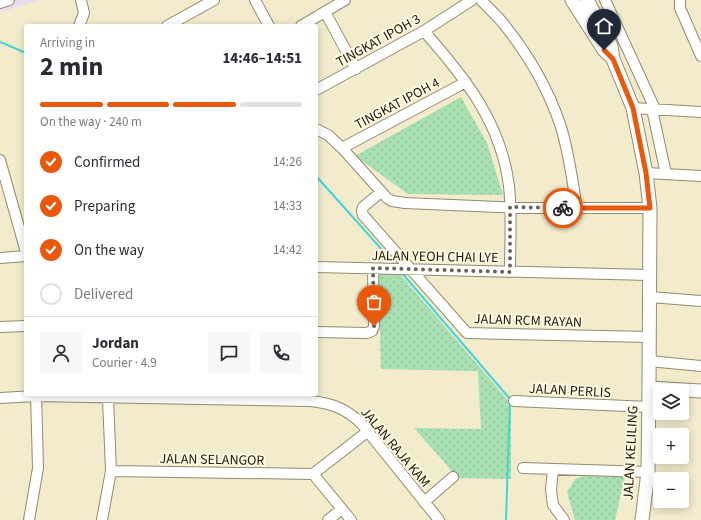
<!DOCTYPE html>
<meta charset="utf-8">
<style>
:root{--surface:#fff;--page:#f7f7f7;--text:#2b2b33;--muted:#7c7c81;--line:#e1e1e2;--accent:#ea580c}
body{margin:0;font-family:"Source Sans 3",sans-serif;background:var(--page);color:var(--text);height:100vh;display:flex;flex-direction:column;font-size:15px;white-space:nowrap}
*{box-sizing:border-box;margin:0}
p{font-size:13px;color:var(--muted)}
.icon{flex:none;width:22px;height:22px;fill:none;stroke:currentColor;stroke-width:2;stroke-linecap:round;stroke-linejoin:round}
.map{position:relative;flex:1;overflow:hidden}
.details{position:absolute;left:24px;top:24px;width:294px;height:372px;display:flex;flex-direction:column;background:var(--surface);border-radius:4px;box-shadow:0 2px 10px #0003}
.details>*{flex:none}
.controls{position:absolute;left:653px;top:384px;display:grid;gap:8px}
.controls a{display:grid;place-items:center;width:36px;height:36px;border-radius:4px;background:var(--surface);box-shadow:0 2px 10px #0003;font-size:20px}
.pin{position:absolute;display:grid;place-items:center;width:34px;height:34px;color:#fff;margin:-41px -17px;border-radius:50% 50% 50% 0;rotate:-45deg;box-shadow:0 0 4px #0007}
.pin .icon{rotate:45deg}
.courier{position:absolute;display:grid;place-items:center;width:40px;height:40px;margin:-20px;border:3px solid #ea580c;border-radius:50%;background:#fff;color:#222;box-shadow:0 1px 5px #0007}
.overview em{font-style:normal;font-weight:700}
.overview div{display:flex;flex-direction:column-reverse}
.overview{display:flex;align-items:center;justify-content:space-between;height:68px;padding:0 16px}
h1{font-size:26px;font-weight:700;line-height:30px}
.bar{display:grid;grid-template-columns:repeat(4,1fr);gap:6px 4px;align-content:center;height:48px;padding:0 16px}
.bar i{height:5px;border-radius:3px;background:var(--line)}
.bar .active{background:var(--accent)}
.bar p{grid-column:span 4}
.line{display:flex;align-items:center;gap:10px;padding:0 16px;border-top:1px solid var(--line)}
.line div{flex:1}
.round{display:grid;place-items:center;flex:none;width:42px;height:42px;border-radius:4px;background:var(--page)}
ol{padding:0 16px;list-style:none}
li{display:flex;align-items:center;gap:12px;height:44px}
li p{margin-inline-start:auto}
li .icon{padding:4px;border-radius:50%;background:var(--accent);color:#fff;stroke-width:4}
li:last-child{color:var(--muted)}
li i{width:22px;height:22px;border:2px solid var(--line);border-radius:50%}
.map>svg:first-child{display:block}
.commercial{fill:#e8dbef}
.park{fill:url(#park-dots)}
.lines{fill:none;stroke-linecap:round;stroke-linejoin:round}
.stream{stroke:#41d5da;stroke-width:2}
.minor-casing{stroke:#928c6f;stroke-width:12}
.major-casing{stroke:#928c6f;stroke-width:15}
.minor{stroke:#fff;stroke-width:10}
.major{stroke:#fff;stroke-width:13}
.done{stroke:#686452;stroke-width:4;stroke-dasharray:0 7.2}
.route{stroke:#ea580c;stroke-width:5}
.labels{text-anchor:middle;stroke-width:4;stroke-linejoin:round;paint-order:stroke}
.street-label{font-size:14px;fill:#1d1b10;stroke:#fef9e0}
</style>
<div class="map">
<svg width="701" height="520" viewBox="0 0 701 520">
<defs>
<pattern id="park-dots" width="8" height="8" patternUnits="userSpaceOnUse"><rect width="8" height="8" fill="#a8e0b3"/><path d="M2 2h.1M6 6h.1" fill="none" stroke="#90c099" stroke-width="1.8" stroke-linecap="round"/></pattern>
</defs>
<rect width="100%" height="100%" fill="#f2ebcc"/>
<path class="commercial" d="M0,0H41L0,12Z"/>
<path class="park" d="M461,97L487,143L503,195L408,194L355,156Z
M378,273L400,274L511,404V479L458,478L414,428L481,429L478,371L381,369Z
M602,472L625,476L615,520H575L567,492L576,478Z"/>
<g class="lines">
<path class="stream" d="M0,42L26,53
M316,176L393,262
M402,273L510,399L506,520"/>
<g class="minor-casing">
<path id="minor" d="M255,0L269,26
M481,0C489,9 499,17 506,27C529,56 548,89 560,124C569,151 572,180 577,208
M605,0L655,109
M680,0V8L701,56
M0,3L9,0
M325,12L356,69
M79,26L84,13L81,0
M167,26L214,0
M301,26L345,0
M424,31C465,78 501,122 509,186C512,214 510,243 510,272
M316,90L424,31L472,0
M633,108L701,112
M652,109L666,174
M316,129L328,135L342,148L387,198L392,201L405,203L521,208H650
M342,148L466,82
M0,160L26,252
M646,173L701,176
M381,192L363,207L362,211L363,215L467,333L649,337
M0,258L26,256
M316,267L650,275
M650,297L701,301
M0,327L26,326
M316,332L367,333L372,331L374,326L373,269
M649,361L701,366
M0,398L36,396L310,401C331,403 345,408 361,423L439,520
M514,401L649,407
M523,468L648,472
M553,469L551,490L553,505L564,520
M111,471L313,474L367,432
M313,474L351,520
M424,502L453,477
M29,520L38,468L36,394
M102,520L111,471L108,398
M328,520L342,509"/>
</g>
<g class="major-casing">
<path id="major" d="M572,0L604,50L609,55
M587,0L603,29L611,46L613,59L633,108L646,173L650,208L649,388L648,472L642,520
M649,388L701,391"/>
</g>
<use href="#minor" class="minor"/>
<use href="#major" class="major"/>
</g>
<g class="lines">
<path class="done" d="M374,326L373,268L510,272V207L563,208"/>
<path class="route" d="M563,208H650L646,173L633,108L613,59L604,50"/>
</g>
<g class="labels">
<g class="street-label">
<text transform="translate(378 40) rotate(-29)" y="5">TINGKAT IPOH 3</text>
<text transform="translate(397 103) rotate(-28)" y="5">TINGKAT IPOH 4</text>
<text transform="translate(435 256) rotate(1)" y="5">JALAN YEOH CHAI LYE</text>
<text transform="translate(528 320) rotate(2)" y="5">JALAN RCM RAYAN</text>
<text transform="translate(570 390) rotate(3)" y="5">JALAN PERLIS</text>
<text transform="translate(396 447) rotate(50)" y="5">JALAN RAJA KAM</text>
<text transform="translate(630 453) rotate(-87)" y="5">JALAN KELILING</text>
<text transform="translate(212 459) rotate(1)" y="5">JALAN SELANGOR</text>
</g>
</g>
</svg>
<div class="controls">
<a><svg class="icon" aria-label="layers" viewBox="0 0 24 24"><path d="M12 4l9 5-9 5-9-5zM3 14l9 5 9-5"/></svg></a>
<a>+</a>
<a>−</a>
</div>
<div class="pin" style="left:374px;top:326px;background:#ea580c"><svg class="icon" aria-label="bag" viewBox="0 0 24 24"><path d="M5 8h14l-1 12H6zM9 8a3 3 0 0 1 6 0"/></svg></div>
<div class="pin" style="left:604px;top:50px;background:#1f2937"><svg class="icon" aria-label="home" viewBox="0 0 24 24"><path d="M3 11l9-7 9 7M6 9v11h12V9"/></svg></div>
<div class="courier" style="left:563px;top:208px"><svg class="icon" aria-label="bike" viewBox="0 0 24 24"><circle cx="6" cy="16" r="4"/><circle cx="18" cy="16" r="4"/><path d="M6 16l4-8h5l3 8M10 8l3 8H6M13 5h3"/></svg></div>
<section class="details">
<div class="overview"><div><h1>2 min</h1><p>Arriving in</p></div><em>14:46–14:51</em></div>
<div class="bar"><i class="active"></i><i class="active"></i><i class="active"></i><i></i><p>On the way · 240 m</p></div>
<ol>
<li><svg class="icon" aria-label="check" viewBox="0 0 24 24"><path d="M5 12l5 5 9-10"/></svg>Confirmed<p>14:26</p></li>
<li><svg class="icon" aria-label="check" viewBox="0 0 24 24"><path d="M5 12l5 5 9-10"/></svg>Preparing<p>14:33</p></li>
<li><svg class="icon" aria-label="check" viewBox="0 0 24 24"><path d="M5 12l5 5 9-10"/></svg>On the way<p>14:42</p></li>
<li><i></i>Delivered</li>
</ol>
<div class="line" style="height:72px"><a class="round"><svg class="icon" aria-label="person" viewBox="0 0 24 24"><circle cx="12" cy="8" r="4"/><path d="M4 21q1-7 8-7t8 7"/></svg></a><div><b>Jordan</b><p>Courier · 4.9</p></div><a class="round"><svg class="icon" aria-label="chat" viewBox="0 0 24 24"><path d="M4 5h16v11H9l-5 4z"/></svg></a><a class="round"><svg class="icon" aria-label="phone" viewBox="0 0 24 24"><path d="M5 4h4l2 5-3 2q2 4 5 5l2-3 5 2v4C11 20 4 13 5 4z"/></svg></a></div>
</section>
</div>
